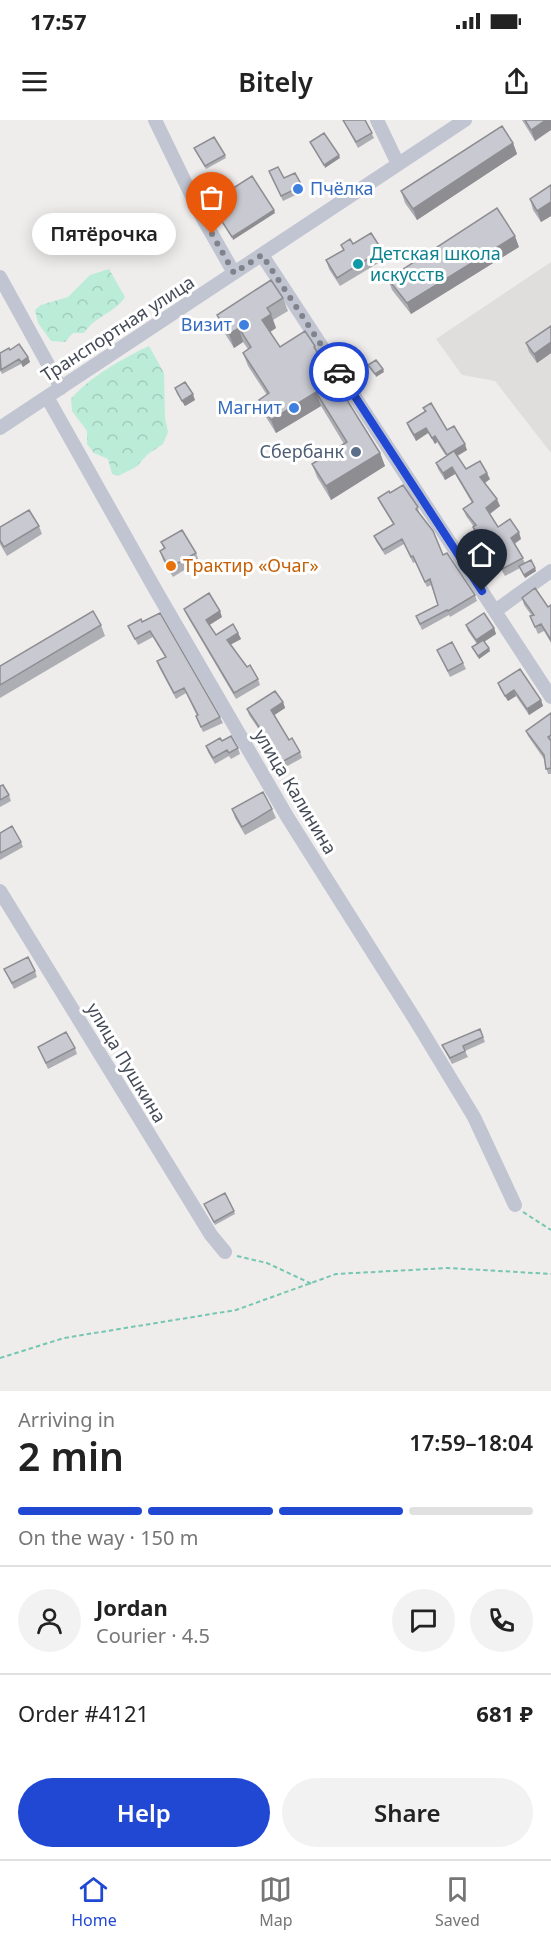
<!DOCTYPE html>
<meta charset="utf-8">
<style>
:root{--surface:#fff;--page:#f2f2f2;--text:#222;--muted:#767676;--line:#e0e0e0;--accent:#2148d3}
body{margin:0;font-family:"Noto Sans",sans-serif;background:var(--page);color:var(--text);height:100vh;display:flex;flex-direction:column;font-size:22px;white-space:nowrap}
*{box-sizing:border-box;margin:0}
p{font-size:20px;color:var(--muted)}
.icon{flex:none;width:33px;height:33px;fill:none;stroke:currentColor;stroke-width:2;stroke-linecap:round;stroke-linejoin:round}
.map{position:relative;height:1271px;overflow:hidden}
.side{display:flex;flex-direction:column;background:var(--surface);flex:1}
.side>*{flex:none}
.pin{position:absolute;display:grid;place-items:center;width:51px;height:51px;color:#fff;margin:-62px -26px;border-radius:50% 50% 50% 0;rotate:-45deg;box-shadow:0 0 6px #0007}
.pin .icon{rotate:45deg}
.courier{position:absolute;display:grid;place-items:center;width:60px;height:60px;margin:-30px;border:4px solid #2148d3;border-radius:50%;background:#fff;color:#222;box-shadow:0 2px 8px #0007}
.bubble{position:absolute;height:42px;border-radius:21px;background:var(--surface);box-shadow:0 3px 15px #0003;font-size:20px;font-weight:600;line-height:42px;text-align:center}
.head em{font-style:normal;font-weight:600}
.head div{display:flex;flex-direction:column-reverse}
.head{display:flex;align-items:center;justify-content:space-between;height:102px;padding:0 18px}
h1{font-size:39px;font-weight:600;line-height:45px}
.bar{display:grid;grid-template-columns:repeat(4,1fr);gap:9px 6px;align-content:center;height:72px;padding:0 18px}
.bar i{height:8px;border-radius:4px;background:var(--line)}
.bar .active{background:var(--accent)}
.bar p{grid-column:span 4}
.line{display:flex;align-items:center;gap:15px;padding:0 18px;border-top:2px solid var(--line)}
.line div{flex:1}
.round{display:grid;place-items:center;flex:none;width:63px;height:63px;border-radius:32px;background:var(--page)}
.primary-button{display:flex;gap:12px;margin-top:auto;padding:12px 18px}
.primary-button a{flex:1;height:69px;border-radius:36px;background:var(--accent);color:#fff;font-size:24px;font-weight:600;line-height:69px;text-align:center}
.primary-button a+a{background:var(--page);color:var(--text)}
.status{display:flex;justify-content:space-between;align-items:center;height:42px;padding:0 30px;background:var(--surface);direction:ltr}
.status svg{height:16px;fill:currentColor}
header{display:flex;justify-content:space-between;align-items:center;height:78px;padding:0 18px;background:var(--surface);font-size:27px;font-weight:600}
.menu{display:flex;justify-content:space-around;align-items:center;height:84px;border-top:2px solid var(--line);background:var(--surface);font-size:16px;color:var(--muted)}
.menu a{display:grid;justify-items:center;gap:3px}
.menu .active{color:var(--accent)}
.map>svg:first-child{display:block}
.education{fill:#e0dedd}
.forest{fill:url(#forest-crowns)}
.lines{fill:none;stroke-linecap:round;stroke-linejoin:round}
.path{stroke:#75c7b1;stroke-width:2;stroke-dasharray:4.5 3;stroke-linecap:butt}
.minor{stroke:#c0c5d1;stroke-width:14}
.wall{fill:#adaeb4}
.shaded-wall{fill:#8d8d92}
.building{fill:#c9cad1;stroke:#8d8d92;stroke-width:1.5}
.done{stroke:#80838c;stroke-width:6;stroke-dasharray:0 10.8}
.route{stroke:#2148d3;stroke-width:8}
.shop-dot{fill:#3f7fe0;stroke:#fff;stroke-width:2}
.culture-dot{fill:#0f9aa8;stroke:#fff;stroke-width:2}
.service-dot{fill:#5c6f8a;stroke:#fff;stroke-width:2}
.food-dot{fill:#e8710a;stroke:#fff;stroke-width:2}
.labels{text-anchor:middle;stroke-width:6;stroke-linejoin:round;paint-order:stroke}
.shop-label{font-size:18px;fill:#366cbe;stroke:#fff;text-anchor:end}
.culture-label{font-size:18px;fill:#0d838f;stroke:#fff;text-anchor:start}
.street-label{font-size:18px;fill:#454b58;stroke:#fff}
.service-label{font-size:18px;fill:#4e5e75;stroke:#fff;text-anchor:end}
.food-label{font-size:18px;fill:#c56008;stroke:#fff;text-anchor:start}
</style>
<div class="status"><b>17:57</b><svg viewBox="0 0 49 12"><path d="M0 12V9h3v3zM5 12V6h3v6zM10 12V3h3v9zM15 12V0h3v12zM26 1h20v11H26zM47 4h2v5h-2z"/></svg></div>
<header><svg class="icon" aria-label="menu" viewBox="0 0 24 24"><path d="M4 6h16M4 12h16M4 18h16"/></svg>Bitely<svg class="icon" aria-label="share" viewBox="0 0 24 24"><path d="M12 15V3M7 8l5-5 5 5M5 13v7h14v-7"/></svg></header>
<div class="map">
<svg width="551" height="1271" viewBox="0 0 551 1271">
<defs>
<pattern id="forest-crowns" width="20" height="18" patternUnits="userSpaceOnUse" patternTransform="scale(1.5)"><rect width="20" height="18" fill="#bbecd8"/><path d="M2 6a3 3 0 1 1 6 0M12 15a3 3 0 1 1 6 0" fill="none" stroke="#a2ccbc"/></pattern>
</defs>
<rect width="100%" height="100%" fill="#efecec"/>
<path class="education" d="M551,142V333L495,261L462,255L436,219Z"/>
<path class="forest" d="M109,149L125,177C115,193 96,195 84,213H73L65,222L51,221L38,203L35,190L41,185L68,177L90,155Z
M149,226L164,253L165,298L168,312L163,324L148,334L136,347L118,356L112,354L108,339L94,333L87,324V311L72,291L71,279C88,258 125,237 149,226Z"/>
<g class="lines">
<path class="path" d="M523,1092L551,1110
M237,1136L267,1143L312,1164
M0,1238L64,1218L236,1190L336,1154L448,1148L551,1154"/>
<path class="minor" d="M155,0L201,95L234,153
M377,0L398,44
M262,135L551,577
M0,157L61,268
M47,277L155,469L288,698L416,901L474,997L515,1085
M0,308L465,0
M495,491L551,451
M0,771L211,1115L225,1132"/>
</g>
<path class="wall" d="M343,0H365L374,18L358,28Z
M522,0H551L535,21Z
M513,23L517,34L417,100L405,83L401,71Z
M194,28L225,35L226,38L206,49Z
M269,51L284,58L302,66L304,71L283,81Z
M551,65V96L541,102L533,90L530,79Z
M341,125L382,130L385,139L340,166L329,149L326,140L343,130Z
M519,127L411,194L392,170L388,159Z
M283,178L288,191L273,200L276,208L270,212L280,227L315,226L318,234L380,333L385,346L331,380L317,357L312,344L344,324L321,286L276,313L264,294L259,280L267,275L248,246L243,233L248,229L243,222L234,228L222,209L217,195Z
M551,206V233L537,243L529,232L526,223Z
M10,230L28,237L30,242L23,247L21,244L2,254L0,250V233Z
M175,268L195,280L185,286L177,274Z
M423,288L467,330L457,336L466,349L490,359L485,363L500,386L490,394L498,407L521,419L515,424L525,443L536,451L525,458L520,448L505,456L494,437L492,439L476,414L473,407H474L466,396L463,389L472,383L455,354L445,360L438,349L436,343L446,336L437,322L435,324L428,313L416,321L409,309L407,303L425,292Z
M390,373L418,387L419,393L443,435L475,475L477,481L450,497L449,495L422,510L416,496L438,485L431,465L427,467L415,442L413,443L404,424L385,435L376,421L374,416L393,404L380,383L378,378Z
M39,406L42,414L7,436L0,424V407Z
M161,422L196,433L199,441L173,457L163,440L160,431L164,429Z
M522,478L548,487L551,485V523L544,511L538,514L530,496H532L524,485Z
M184,489L222,497L209,505L216,515L238,513L241,519L231,524L247,547L258,559L260,565L236,579L186,494Z
M160,493L220,597L223,603L203,612L196,596H197L186,573L176,579L159,547L157,541L165,537L153,517L138,525L128,506L142,502Z
M101,505L105,516L0,578V546Z
M466,505L494,508L496,514L484,521L490,531L479,539L472,527L477,524L468,511Z
M437,530L463,543L466,549L450,557Z
M498,563L541,580L543,586L529,595L516,576L508,581L500,569Z
M283,582L285,588L274,595L289,620L300,632L302,638L282,649L268,623L249,595L247,589Z
M551,593V654H548L544,639L528,616L526,611Z
M222,621L238,628L240,634L231,639L229,636L215,644L208,632L206,626Z
M0,666L9,675L11,681L0,687Z
M232,689H272L276,698L245,715L235,698Z
M0,713L21,722L23,727L0,740Z
M4,849L35,851L37,857L14,869Z
M480,909L485,922L465,931L468,937L452,944L445,931L442,925Z
M38,927L75,928L77,934L48,949Z
M204,1084L234,1091L235,1094L215,1105Z"/>
<path class="shaded-wall" d="M546,0H551V10L535,21L531,10Z
M513,23L517,34L417,100L413,89Z
M339,35L340,38L325,48L324,45Z
M551,82V96L541,102L537,91Z
M274,90L275,93L233,120L232,117Z
M515,116L519,127L411,194L407,183Z
M271,194L276,208L267,214L262,200Z
M239,208L243,222L234,228L229,214Z
M551,222V233L537,243L534,234Z
M28,237L30,242L23,247L21,242Z
M383,249L384,252L376,257L375,254Z
M316,272L321,286L276,313L271,300Z
M193,274L195,280L185,286L182,281Z
M426,308L428,313L416,321L414,315Z
M435,316L437,322L435,324L432,318Z
M465,324L467,330L449,341L447,335Z
M380,333L385,346L331,380L326,366Z
M452,347L455,354L445,360L443,353Z
M487,353L490,359L483,364L480,357Z
M497,379L500,386L488,395L486,388Z
M519,412L521,419L513,424L511,418Z
M491,430L494,437L492,439L489,432Z
M535,448L536,451L525,458L524,455Z
M220,491L222,497L208,506L206,500Z
M494,508L496,514L478,526L476,520Z
M238,513L241,519L230,525L227,520Z
M489,528L490,531L479,539L478,536Z
M514,570L516,576L508,581L505,576Z
M541,580L543,586L529,595L527,589Z
M283,582L285,588L273,596L271,590Z"/>
<path class="building" d="M343,0H365L372,13L356,22Z
M525,0H546L531,10Z
M502,6L513,23L413,89L401,71Z
M324,13L339,35L324,45L310,22Z
M214,17L225,35L205,46L194,28Z
M278,47L284,58L295,53L302,66L281,76L269,51Z
M252,56L274,90L232,117L210,83Z
M551,65V82L537,91L530,79Z
M497,88L515,116L407,183L388,159Z
M371,113L382,130L337,158L326,140L344,130L341,125L350,119L353,124Z
M271,160L283,178L267,188L271,194L262,200L280,227L305,211L315,226L314,227L380,333L326,366L312,344L347,322L316,272L271,300L259,280L269,273L243,233L251,227L239,208L229,214L217,195Z
M551,206V222L534,234L526,223Z
M19,224L28,237L21,242L19,239L1,250L0,233L9,228L10,230Z
M376,240L383,249L375,254L368,245Z
M185,262L193,274L182,281L175,268Z
M431,283L447,310L454,306L465,324L447,335L435,316L432,318L426,308L414,315L407,303L426,291L423,288Z
M454,331L466,349L480,341L487,353L480,357L497,379L486,388L498,407L510,399L519,412L511,418L523,438L502,449L491,430L489,432L473,407L476,405L463,389L473,382L452,347L443,353L436,343Z
M403,365L418,387L416,389L433,411L443,435L447,433L475,475L448,491L447,490L420,504L416,496L438,485L430,459L425,462L413,436L411,437L402,419L383,430L374,416L394,404L378,378L389,371L390,373Z
M29,390L39,406L4,427L0,420V407Z
M182,410L196,433L169,448L160,431L165,428L161,422Z
M531,440L535,448L524,455L519,446Z
M535,468L548,487L551,485V520L541,504L535,507L530,496L534,495L522,478Z
M209,473L220,491L206,500L216,515L233,504L238,513L227,520L247,547L250,545L258,559L234,573L184,489Z
M93,491L101,505L0,565V546Z
M160,493L220,597L201,607L196,596L198,595L184,568L174,573L157,541L166,537L150,511L135,519L128,506L141,499L142,502Z
M484,493L494,508L476,520L466,505Z
M483,520L489,528L478,536L472,527Z
M452,522L463,543L448,551L437,530Z
M520,549L541,580L527,589L514,570L505,576L498,563Z
M275,571L283,582L271,590L289,620L292,618L300,632L280,643L266,617L247,589Z
M551,593V615L548,617L551,621V648L546,649L544,635L526,611Z
M231,616L238,628L229,633L227,630L213,638L206,626L220,618L222,621Z
M3,665L9,675L0,680V666Z
M263,672L272,689L242,707L232,689Z
M12,706L21,722L0,733V713Z
M28,837L35,851L12,863L4,849Z
M480,909L483,917L463,926L465,931L450,938L442,925Z
M66,912L75,928L46,943L38,927Z
M225,1073L234,1091L214,1102L204,1084Z"/>
<g class="lines">
<path class="done" d="M212,114L234,153L262,135L339,252"/>
<path class="route" d="M339,252L482,471"/>
</g>
<g class="shop-dot">
<circle cx="298" cy="69" r="6"/>
<circle cx="244" cy="205" r="6"/>
<circle cx="294" cy="288" r="6"/>
</g>
<circle class="culture-dot" cx="358" cy="144" r="6"/>
<circle class="service-dot" cx="356" cy="332" r="6"/>
<circle class="food-dot" cx="171" cy="446" r="6"/>
<g class="labels">
<g class="shop-label">
<text x="310" y="75" text-anchor="start">Пчёлка</text>
<text x="232" y="211">Визит</text>
<text x="282" y="294">Магнит</text>
</g>
<g class="culture-label">
<text x="370" y="140">Детская школа<tspan x="370" dy="21">искусств</tspan></text>
</g>
<g class="street-label">
<text transform="translate(118 209) rotate(-33)" y="6">Транспортная улица</text>
<text transform="translate(295 672) rotate(59)" y="6">улица Калинина</text>
<text transform="translate(126 943) rotate(59)" y="6">улица Пушкина</text>
</g>
<g class="service-label">
<text x="344" y="338">Сбербанк</text>
</g>
<g class="food-label">
<text x="183" y="452">Трактир «Очаг»</text>
</g>
</g>
</svg>
<div class="pin" style="left:212px;top:114px;background:#ea580c"><svg class="icon" aria-label="bag" viewBox="0 0 24 24"><path d="M5 8h14l-1 12H6zM9 8a3 3 0 0 1 6 0"/></svg></div>
<div class="pin" style="left:482px;top:471px;background:#1f2937"><svg class="icon" aria-label="home" viewBox="0 0 24 24"><path d="M3 11l9-7 9 7M6 9v11h12V9"/></svg></div>
<div class="courier" style="left:339px;top:252px"><svg class="icon" aria-label="car" viewBox="0 0 24 24"><path d="M5 17H2v-5l4-1 3-4h7l3 4 3 1v5h-3M9 17h6M6 11h13"/><circle cx="7" cy="17" r="2"/><circle cx="17" cy="17" r="2"/></svg></div>
<div class="bubble" style="left:32px;top:93px;width:144px">Пятёрочка</div>
</div>
<section class="side">
<div class="head"><div><h1>2 min</h1><p>Arriving in</p></div><em>17:59–18:04</em></div>
<div class="bar"><i class="active"></i><i class="active"></i><i class="active"></i><i></i><p>On the way · 150 m</p></div>
<div class="line" style="height:108px"><a class="round"><svg class="icon" aria-label="person" viewBox="0 0 24 24"><circle cx="12" cy="8" r="4"/><path d="M4 21q1-7 8-7t8 7"/></svg></a><div><b>Jordan</b><p>Courier · 4.5</p></div><a class="round"><svg class="icon" aria-label="chat" viewBox="0 0 24 24"><path d="M4 5h16v11H9l-5 4z"/></svg></a><a class="round"><svg class="icon" aria-label="phone" viewBox="0 0 24 24"><path d="M5 4h4l2 5-3 2q2 4 5 5l2-3 5 2v4C11 20 4 13 5 4z"/></svg></a></div>
<div class="line" style="height:78px"><div>Order #4121</div><b>681 ₽</b></div>
<div class="primary-button"><a>Help</a><a>Share</a></div>
</section>
<nav class="menu">
<a class="active"><svg class="icon" aria-label="home" viewBox="0 0 24 24"><path d="M3 11l9-7 9 7M6 9v11h12V9"/></svg>Home</a>
<a><svg class="icon" aria-label="map" viewBox="0 0 24 24"><path d="M3 6l6-2 6 2 6-2v14l-6 2-6-2-6 2zM9 4v14M15 6v14"/></svg>Map</a>
<a><svg class="icon" aria-label="saved" viewBox="0 0 24 24"><path d="M7 4h10v16l-5-4-5 4z"/></svg>Saved</a>
</nav>
